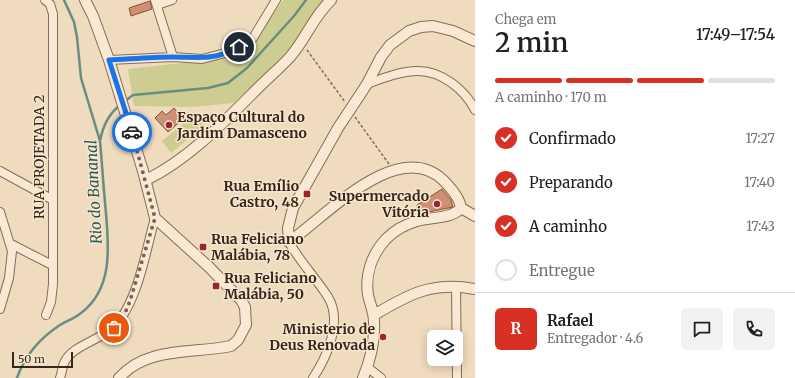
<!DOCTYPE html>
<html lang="pt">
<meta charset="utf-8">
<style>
:root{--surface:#fff;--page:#f2f2f2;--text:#202124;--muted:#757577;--line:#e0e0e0;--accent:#d93025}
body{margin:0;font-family:Merriweather,serif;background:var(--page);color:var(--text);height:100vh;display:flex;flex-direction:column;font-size:15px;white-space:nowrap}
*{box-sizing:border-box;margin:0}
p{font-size:13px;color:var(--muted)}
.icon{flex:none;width:22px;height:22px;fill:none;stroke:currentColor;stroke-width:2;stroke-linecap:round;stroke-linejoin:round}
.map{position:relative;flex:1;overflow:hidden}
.side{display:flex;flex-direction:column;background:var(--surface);width:320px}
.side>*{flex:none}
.tools{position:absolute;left:427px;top:330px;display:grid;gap:8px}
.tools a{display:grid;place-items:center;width:36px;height:36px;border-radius:6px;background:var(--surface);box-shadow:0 2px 10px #0003;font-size:20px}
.scale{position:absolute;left:12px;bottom:10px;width:61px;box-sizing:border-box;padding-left:4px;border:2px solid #37261c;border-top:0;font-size:11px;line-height:14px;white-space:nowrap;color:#37261c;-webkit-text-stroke:3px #f6e6ce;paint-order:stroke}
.pin{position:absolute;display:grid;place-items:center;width:34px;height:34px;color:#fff;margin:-17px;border:2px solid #fff;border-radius:50%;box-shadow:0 1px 4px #0007}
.courier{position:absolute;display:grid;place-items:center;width:40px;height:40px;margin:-20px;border:3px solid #1a73e8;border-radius:50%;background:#fff;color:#222;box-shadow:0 1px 5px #0007}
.overview em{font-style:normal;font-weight:600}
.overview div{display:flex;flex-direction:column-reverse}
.overview{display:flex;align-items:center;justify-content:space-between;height:68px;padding:0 20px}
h1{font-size:26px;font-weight:600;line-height:30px}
.bar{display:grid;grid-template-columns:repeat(4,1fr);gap:6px 4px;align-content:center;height:48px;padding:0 20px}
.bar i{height:5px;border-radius:3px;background:var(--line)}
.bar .selected{background:var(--accent)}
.bar p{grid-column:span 4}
.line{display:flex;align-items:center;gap:10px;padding:0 20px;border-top:1px solid var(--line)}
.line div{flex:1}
.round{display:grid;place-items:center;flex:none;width:42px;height:42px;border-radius:6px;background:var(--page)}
ol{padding:0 20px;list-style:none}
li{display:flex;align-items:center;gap:12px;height:44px}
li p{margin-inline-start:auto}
li .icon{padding:4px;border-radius:50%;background:var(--accent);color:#fff;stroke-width:4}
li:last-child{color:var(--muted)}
li i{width:22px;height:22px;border:2px solid var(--line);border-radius:50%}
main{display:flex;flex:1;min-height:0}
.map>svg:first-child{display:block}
.green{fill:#cdcd92}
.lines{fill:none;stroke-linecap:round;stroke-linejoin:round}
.stream{stroke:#698e81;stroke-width:2.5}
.building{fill:#cf8f73;stroke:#88513c}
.minor-casing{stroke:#886b56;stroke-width:10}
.tertiary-casing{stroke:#886b56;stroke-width:12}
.path{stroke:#886b56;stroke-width:1.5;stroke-dasharray:3 2;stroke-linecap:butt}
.minor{stroke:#fae9d2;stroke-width:8}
.tertiary{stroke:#fae9d2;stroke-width:10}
.done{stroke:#776555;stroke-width:4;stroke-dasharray:0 7.2}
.route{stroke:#1a73e8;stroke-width:5}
.poi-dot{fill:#992533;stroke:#f6e6ce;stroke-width:1.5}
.labels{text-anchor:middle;stroke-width:3;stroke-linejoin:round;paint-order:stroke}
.poi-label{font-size:14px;font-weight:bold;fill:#37261c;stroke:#f6e6ce;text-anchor:start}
.street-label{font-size:14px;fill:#37261c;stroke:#f6e6ce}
.water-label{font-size:15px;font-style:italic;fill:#2a574f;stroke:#f6e6ce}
</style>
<main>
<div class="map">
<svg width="475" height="378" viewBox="0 0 475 378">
<rect width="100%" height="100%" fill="#efdbbe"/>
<path class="green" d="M283,0H328L295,42L269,71L234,103L192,107L134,106L128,69L226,58L266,25Z
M195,114L204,126L171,153L162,141Z"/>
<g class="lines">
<path class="stream" d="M64,0L74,22L77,37L81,78L100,141
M124,102L133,95L208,88L228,83L247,68L294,16L306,0
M17,378C25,355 40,338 60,325C67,321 75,318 81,313C116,287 108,239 105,202C103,182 102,162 100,141C103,126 108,115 120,105"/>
</g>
<path class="building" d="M150,1L152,9L131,16L129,8Z
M174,108L183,119L168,132L155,118L162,111L166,115Z
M442,189L451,200L453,207L419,214L417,205Z"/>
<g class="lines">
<g class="minor-casing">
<path id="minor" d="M45,0L50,4L53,14V284L51,302L46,315
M155,0L173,57
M157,5L172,0
M109,60L173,57L202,59L229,52L253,38L276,0
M367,84C383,78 401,71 418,71C442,71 465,90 475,110
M0,171L53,200
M0,212L12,251L9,278L0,309
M289,242C300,262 316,278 328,297C343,321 327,357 313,378
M11,244L52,265
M456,286L457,378
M367,367L381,378
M60,378C62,373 62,368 64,363C73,343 106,340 119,321C139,295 146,250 155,218"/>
</g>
<g class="tertiary-casing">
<path id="tertiary" d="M85,0L93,16L109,60L143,171L155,218L209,267L241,300L245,307L246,325L238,340L231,346C193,354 147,346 119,378
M146,180C189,159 225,121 259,87C269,77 280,68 290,57C306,39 313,17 331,0
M461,208C460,199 450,187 443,180C398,137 326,216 289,242L288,228L293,208L338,128L367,84L381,57L390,45L409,31L421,27L433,26L453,31L475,41
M461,208L475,216
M374,315C409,294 433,281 475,289
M363,378C370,361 375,341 374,322C374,312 370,304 368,295C365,274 372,254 386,239C395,230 406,224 417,221C430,217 452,219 461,208"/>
</g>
<path class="path" d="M307,50L345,102
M355,117L389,164"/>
<use href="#minor" class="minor"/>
<use href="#tertiary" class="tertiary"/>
</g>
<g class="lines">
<path class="done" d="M114,328L125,313L130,301L155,218L132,132"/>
<path class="route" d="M132,132L109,60C130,59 152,57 173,57C201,57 213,61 239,47"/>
</g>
<g class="poi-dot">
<circle cx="169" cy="125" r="4"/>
<rect x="303" y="190" width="8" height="8" rx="2"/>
<circle cx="437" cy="204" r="4"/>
<rect x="199" y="243" width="8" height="8" rx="2"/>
<rect x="212" y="282" width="8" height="8" rx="2"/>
<circle cx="383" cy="337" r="4"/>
</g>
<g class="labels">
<g class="poi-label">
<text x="177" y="122">Espaço Cultural do<tspan x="177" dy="16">Jardim Damasceno</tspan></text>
<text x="299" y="191" text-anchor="end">Rua Emílio<tspan x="299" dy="16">Castro, 48</tspan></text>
<text x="429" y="201" text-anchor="end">Supermercado<tspan x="429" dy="16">Vitória</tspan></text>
<text x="211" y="244">Rua Feliciano<tspan x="211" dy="16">Malábia, 78</tspan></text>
<text x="224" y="283">Rua Feliciano<tspan x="224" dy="16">Malábia, 50</tspan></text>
<text x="375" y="334" text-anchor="end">Ministerio de<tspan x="375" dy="16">Deus Renovada</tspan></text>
</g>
<g class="street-label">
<text transform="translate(39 157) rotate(-90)" y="5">RUA PROJETADA 2</text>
</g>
<g class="water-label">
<text transform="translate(94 192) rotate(-93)" y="5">Rio do Bananal</text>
</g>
</g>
</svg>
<div class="tools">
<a><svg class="icon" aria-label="layers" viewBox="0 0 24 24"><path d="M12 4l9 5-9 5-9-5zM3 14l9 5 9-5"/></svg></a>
</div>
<div class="scale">50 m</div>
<div class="pin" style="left:114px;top:328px;background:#ea580c"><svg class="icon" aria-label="bag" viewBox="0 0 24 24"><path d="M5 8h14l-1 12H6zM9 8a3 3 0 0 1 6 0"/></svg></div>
<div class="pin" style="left:239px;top:47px;background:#1f2937"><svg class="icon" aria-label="home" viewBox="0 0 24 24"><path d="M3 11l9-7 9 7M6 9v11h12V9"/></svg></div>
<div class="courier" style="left:132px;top:132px"><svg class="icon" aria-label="car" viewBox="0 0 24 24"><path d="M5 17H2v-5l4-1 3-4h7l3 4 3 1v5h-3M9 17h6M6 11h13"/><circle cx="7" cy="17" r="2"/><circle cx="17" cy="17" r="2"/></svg></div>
</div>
<section class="side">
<div class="overview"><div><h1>2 min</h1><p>Chega em</p></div><em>17:49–17:54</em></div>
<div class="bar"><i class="selected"></i><i class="selected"></i><i class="selected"></i><i></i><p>A caminho · 170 m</p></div>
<ol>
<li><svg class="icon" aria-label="check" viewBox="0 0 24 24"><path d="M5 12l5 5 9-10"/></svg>Confirmado<p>17:27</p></li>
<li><svg class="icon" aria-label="check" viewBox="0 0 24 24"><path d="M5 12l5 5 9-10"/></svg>Preparando<p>17:40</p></li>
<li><svg class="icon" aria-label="check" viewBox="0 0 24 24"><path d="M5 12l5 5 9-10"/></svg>A caminho<p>17:43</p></li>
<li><i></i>Entregue</li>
</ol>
<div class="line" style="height:72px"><b class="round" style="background:var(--accent);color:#fff">R</b><div><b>Rafael</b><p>Entregador · 4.6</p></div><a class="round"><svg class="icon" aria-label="chat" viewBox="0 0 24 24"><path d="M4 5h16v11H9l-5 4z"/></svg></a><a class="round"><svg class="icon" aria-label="phone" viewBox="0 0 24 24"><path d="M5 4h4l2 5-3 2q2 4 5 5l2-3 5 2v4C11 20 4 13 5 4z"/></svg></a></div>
</section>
</main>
